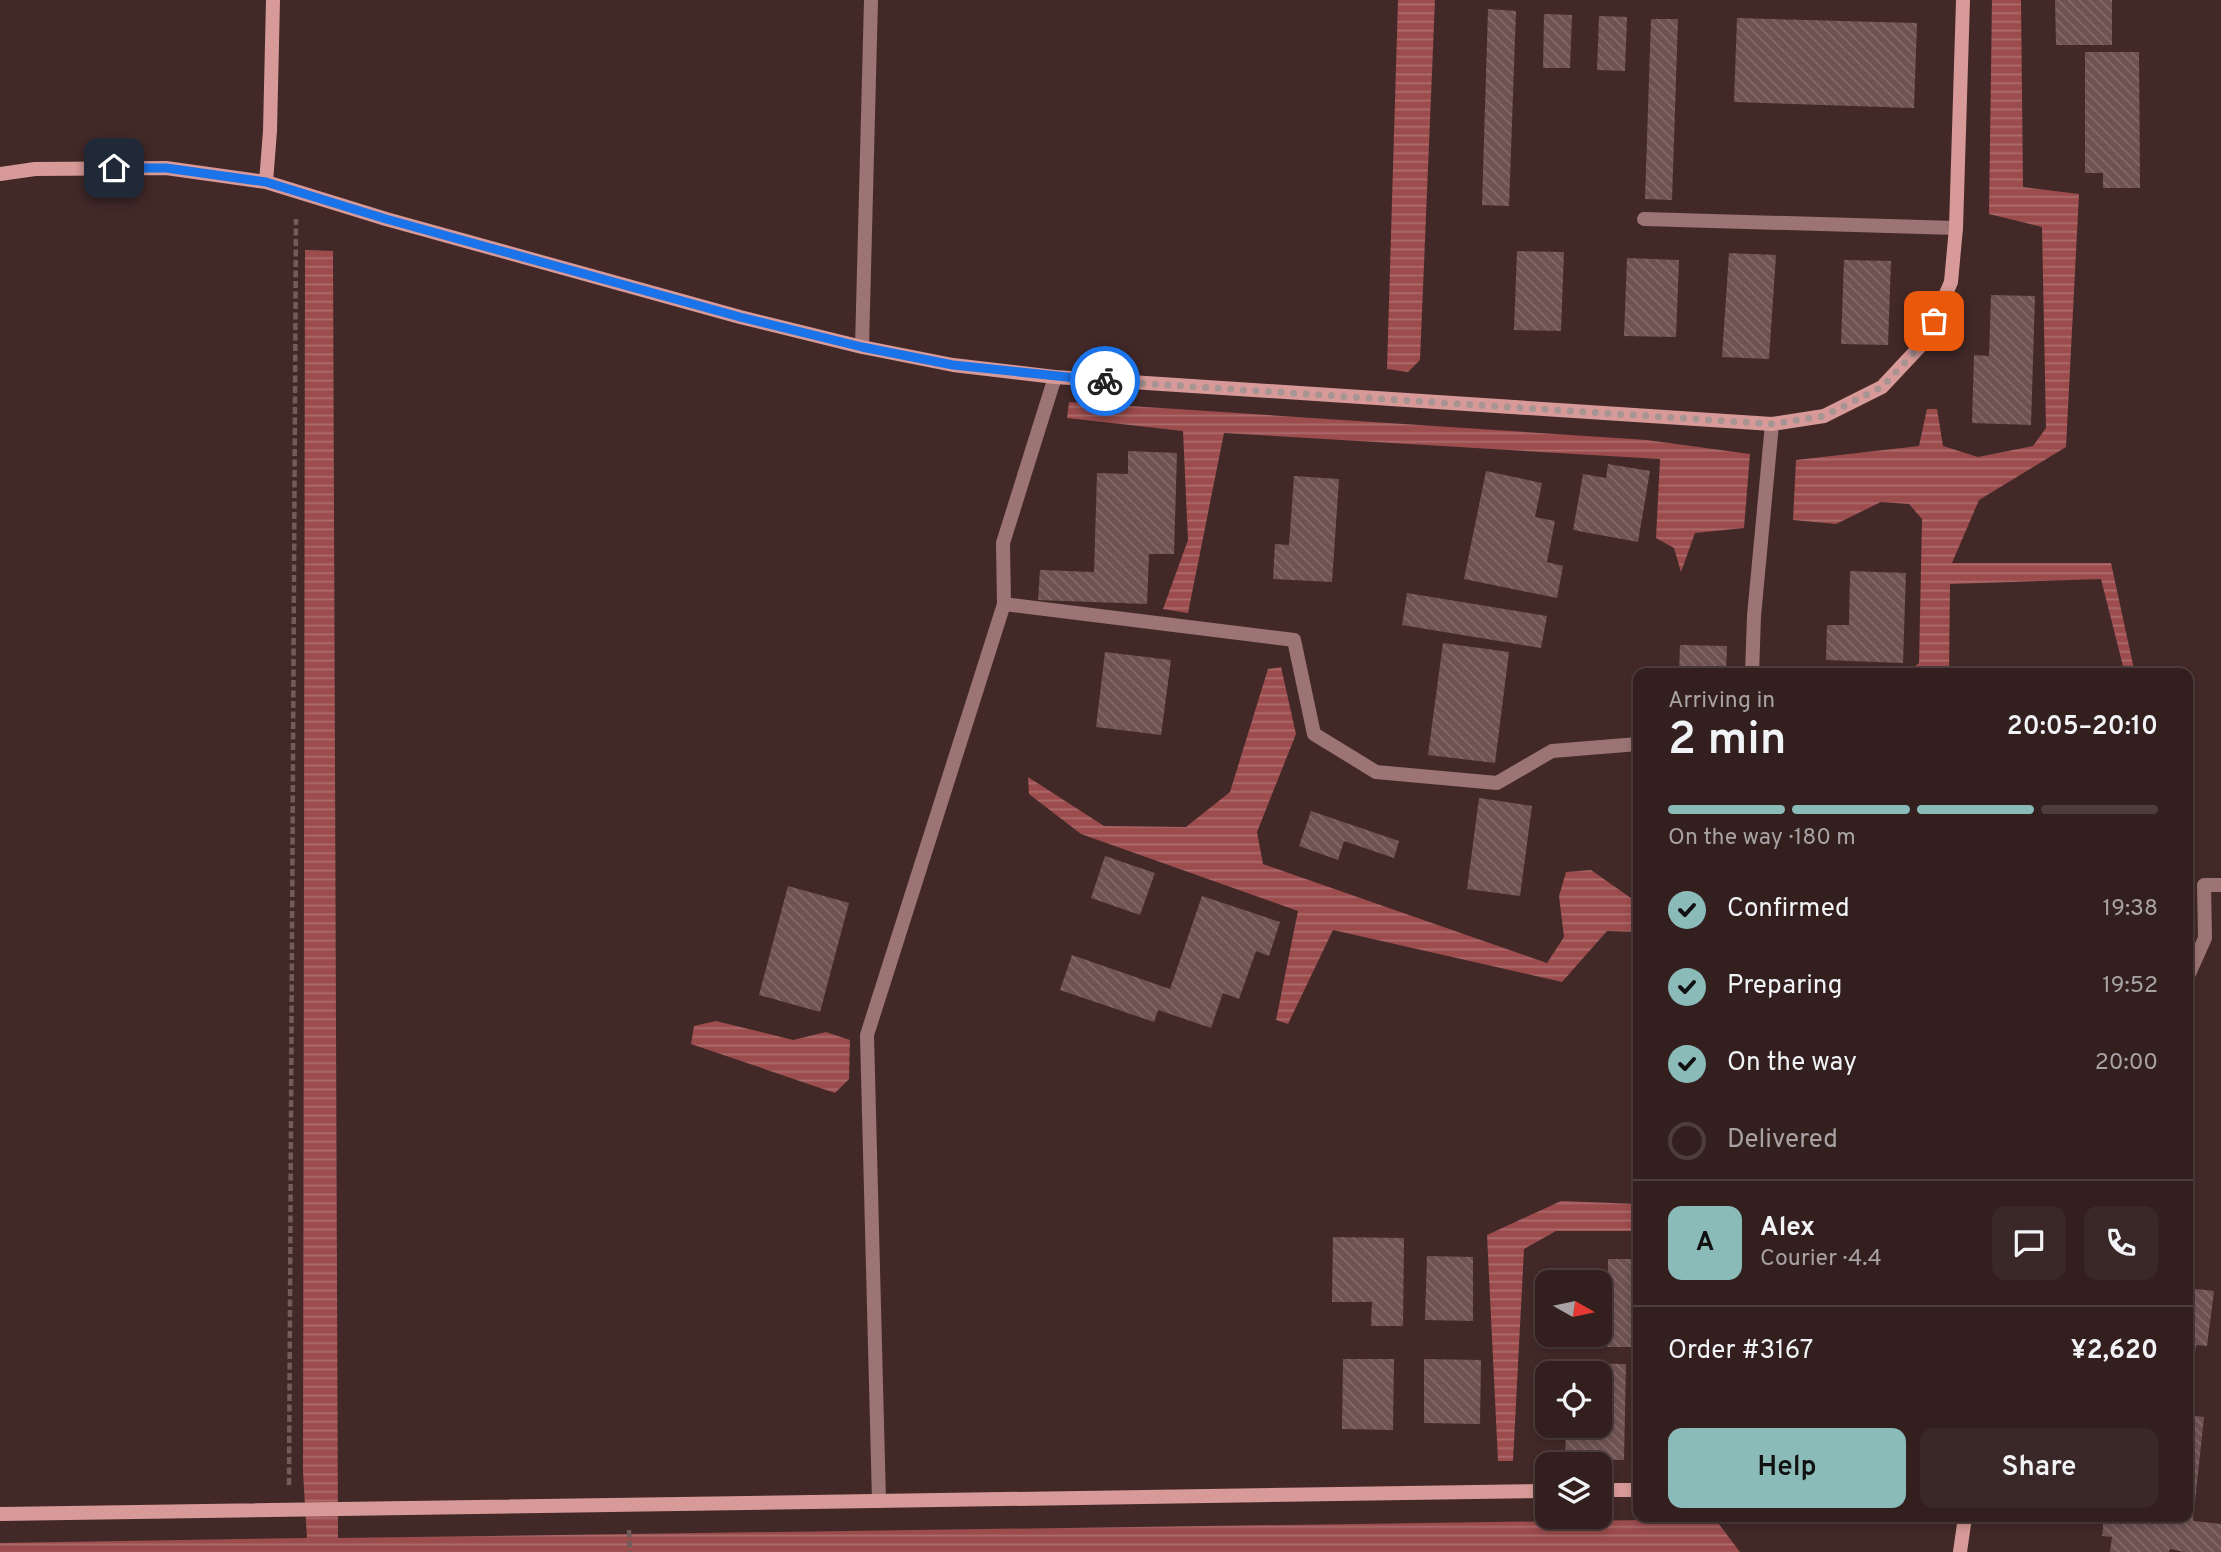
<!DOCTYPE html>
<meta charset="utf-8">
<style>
:root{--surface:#321f1e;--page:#3a2727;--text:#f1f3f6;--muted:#a8a2a4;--line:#4d3d3c;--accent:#8bbbb9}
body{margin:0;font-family:Overpass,sans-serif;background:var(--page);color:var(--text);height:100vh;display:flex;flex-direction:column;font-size:26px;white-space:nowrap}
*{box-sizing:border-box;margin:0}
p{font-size:23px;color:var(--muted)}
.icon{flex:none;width:38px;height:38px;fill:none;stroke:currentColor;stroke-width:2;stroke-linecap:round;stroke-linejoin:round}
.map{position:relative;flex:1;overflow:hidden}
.panel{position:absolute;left:1633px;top:668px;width:560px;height:854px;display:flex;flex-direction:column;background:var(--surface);border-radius:14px;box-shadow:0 4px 10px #0003,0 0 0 2px var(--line)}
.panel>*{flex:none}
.needle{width:46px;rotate:99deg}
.buttons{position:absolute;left:1535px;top:1270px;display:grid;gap:14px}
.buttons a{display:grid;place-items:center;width:77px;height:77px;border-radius:14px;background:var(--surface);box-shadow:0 4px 10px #0003,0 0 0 2px var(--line);font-size:35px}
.pin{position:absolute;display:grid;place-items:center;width:60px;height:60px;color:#fff;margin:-30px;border-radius:14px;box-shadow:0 4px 10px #0006}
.courier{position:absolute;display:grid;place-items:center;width:70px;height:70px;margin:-35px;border:5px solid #1a73e8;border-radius:50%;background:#fff;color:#222;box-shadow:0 2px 9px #0007}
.head em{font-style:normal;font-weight:600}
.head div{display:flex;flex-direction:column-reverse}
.head{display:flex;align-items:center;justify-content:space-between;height:119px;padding:0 35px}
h1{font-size:46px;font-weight:600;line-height:52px}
.bar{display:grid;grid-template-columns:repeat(4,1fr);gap:10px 7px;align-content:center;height:84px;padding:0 35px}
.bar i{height:9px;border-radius:5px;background:var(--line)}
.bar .on{background:var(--accent)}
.bar p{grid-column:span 4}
.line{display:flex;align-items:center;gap:18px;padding:0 35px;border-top:2px solid var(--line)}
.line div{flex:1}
.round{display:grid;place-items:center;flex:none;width:74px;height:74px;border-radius:14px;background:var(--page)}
ol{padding:0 35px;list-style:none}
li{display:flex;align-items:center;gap:21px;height:77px}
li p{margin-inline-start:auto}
li .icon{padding:7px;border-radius:50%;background:var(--accent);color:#111;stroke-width:4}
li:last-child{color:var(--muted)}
li i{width:38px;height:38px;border:4px solid var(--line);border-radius:50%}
.primary-button{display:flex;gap:14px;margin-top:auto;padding:14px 35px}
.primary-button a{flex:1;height:80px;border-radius:14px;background:var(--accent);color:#111;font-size:28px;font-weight:600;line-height:80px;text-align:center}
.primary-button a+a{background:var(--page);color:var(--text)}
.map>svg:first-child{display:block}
.water{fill:url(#water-rules)}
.building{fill:url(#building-back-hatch)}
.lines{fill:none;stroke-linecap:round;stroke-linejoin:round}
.path{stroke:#725c5b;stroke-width:4.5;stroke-dasharray:7 3.5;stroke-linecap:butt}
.street{stroke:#9b7473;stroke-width:14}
.secondary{stroke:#d79a98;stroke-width:14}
.done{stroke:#a79493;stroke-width:7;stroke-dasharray:0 12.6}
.route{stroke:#1a73e8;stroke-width:9}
</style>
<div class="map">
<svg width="2221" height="1552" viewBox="0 0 2221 1552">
<defs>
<pattern id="water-rules" width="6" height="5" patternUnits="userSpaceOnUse" patternTransform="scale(1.75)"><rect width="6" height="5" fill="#9c4c4d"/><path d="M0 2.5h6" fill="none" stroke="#ae6d6e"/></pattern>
<pattern id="building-back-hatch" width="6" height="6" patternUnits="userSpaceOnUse" patternTransform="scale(1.75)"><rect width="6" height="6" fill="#6e5251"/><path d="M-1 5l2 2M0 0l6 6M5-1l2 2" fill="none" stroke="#826a69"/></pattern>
</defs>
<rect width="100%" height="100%" fill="#422928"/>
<path class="water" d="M1398,0H1435L1420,360L1408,372L1387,369Z
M1992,0H2021L2023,187L2079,194L2066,447L1979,500L1952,563H2111L2135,674H2125L2101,579L1950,584L1949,672L1904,674L1919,663L1922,519L1909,504L1881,502L1836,524L1793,520L1796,460L1919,446L1927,409H1937L1943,446L1978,457L2033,446L2046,428L2042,227L1989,214Z
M305,250L333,251L338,1538L1715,1519L1740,1552H0V1543L307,1538L303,1472Z
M1069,402L1647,440L1750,454L1744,528L1695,533L1681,572L1674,548L1656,538L1660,459L1224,433L1188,613L1163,609L1188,540L1183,431L1067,418Z
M1281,667L1296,734L1257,832L1263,864L1547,963L1564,937L1559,896L1566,872L1591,870L1638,903V932L1607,931L1562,982L1333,930L1288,1024L1276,1020L1298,911L1081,834L1029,794L1028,777L1104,826L1186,827L1230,792L1268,669Z
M716,1021L793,1040L826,1032L850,1040L849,1079L835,1093L691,1044L694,1026Z
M1561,1201L1638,1204V1231H1556L1524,1249L1513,1461H1498L1487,1235Z"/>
<path class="building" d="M2055,0H2112V45H2056Z
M1488,9L1516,11L1509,206L1482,205Z
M1544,14L1572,15L1570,68H1543Z
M1599,16L1627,17L1625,71L1597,70Z
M1737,18L1917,23L1914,108L1734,102Z
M1651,19H1678L1672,200L1645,199Z
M2085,52H2139L2140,188H2103V173H2085Z
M1517,251L1564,252L1561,331L1514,330Z
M1729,253L1776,255L1769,359L1722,357Z
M1627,258L1679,260L1676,337L1624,336Z
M1844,260L1891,261L1888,345L1841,344Z
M1991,295L2035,296L2031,425L1972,423L1974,355L1989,356Z
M1128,451L1177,453L1174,554H1149L1147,604L1038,600L1040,570L1094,572L1097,473L1128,474Z
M1608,464L1650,471L1638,542L1573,530L1583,474L1606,478Z
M1486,471L1542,483L1535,517L1555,521L1547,562L1563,566L1557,598L1464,579Z
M1294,476L1339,479L1332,582L1273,579L1275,544L1289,545Z
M1850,571L1906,573L1903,663L1826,660L1827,625H1849Z
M1407,593L1547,616L1541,648L1402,625Z
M1443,643L1509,652L1495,763L1428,755Z
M1680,645L1727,646L1726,674H1679Z
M1105,652L1171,660L1161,735L1096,727Z
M1479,798L1532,806L1520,896L1467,889Z
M1311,811L1399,841L1394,858L1344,841L1338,860L1299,846Z
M1105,856L1155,873L1140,915L1091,898Z
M788,886L849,903L820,1012L759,995Z
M1202,896L1280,922L1269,956L1256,951L1239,999L1223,993L1211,1028L1158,1010L1154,1022L1060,990L1072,955L1170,989Z
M1333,1237L1404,1238L1403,1326H1371L1372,1302H1332Z
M1427,1256L1473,1257V1321L1425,1320Z
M1608,1259H1638V1347H1607Z
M2188,1288L2214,1291L2207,1346L2196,1345L2192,1373L2188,1372Z
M1343,1359H1394L1393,1430L1342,1429Z
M1424,1359L1481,1360L1480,1424L1424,1423Z
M1567,1363L1626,1364L1624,1460L1565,1459L1566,1426H1600V1374H1567Z
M2188,1415L2204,1417L2193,1521L2221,1524V1552H2184L2170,1549L2169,1552H2110L2112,1537L2102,1536L2104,1517H2188Z"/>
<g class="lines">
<path class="path" d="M289,1485L296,219
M629,1530L630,1552"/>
<path class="street" d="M1644,219L1956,228
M862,347L871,0
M1004,604L1294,640L1314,734L1376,772L1497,783L1552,751L1638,744
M1752,674L1754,616L1772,424
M2188,976L2205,938L2204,885H2221
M879,1501L867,1035L1004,604L1003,543L1055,377"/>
<path class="secondary" d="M0,174L35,169L166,168L266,182L386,219L740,317L862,347L953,365L1055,377L1772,424L1824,416L1882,387L1926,340L1951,282L1956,228L1963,0
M266,182L270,131L273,0
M1600,1490H1638
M0,1514L1547,1491
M1960,1552L1965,1517"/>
</g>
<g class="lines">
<path class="done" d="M1105,381L1772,424L1824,416L1882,387L1926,340L1934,321"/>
<path class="route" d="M114,168H166L266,182L386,219L740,317L862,347L953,365L1105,381"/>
</g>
</svg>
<div class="buttons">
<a><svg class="needle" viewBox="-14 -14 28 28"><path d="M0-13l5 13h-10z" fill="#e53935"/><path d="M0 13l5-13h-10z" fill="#a8a2a4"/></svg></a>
<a><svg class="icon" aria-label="locate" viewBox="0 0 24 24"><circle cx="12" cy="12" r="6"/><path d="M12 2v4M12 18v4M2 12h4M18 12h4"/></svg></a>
<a><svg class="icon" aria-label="layers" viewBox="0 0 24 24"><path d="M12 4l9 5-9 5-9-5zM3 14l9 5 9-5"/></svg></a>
</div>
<div class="pin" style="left:1934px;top:321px;background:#ea580c"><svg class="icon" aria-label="bag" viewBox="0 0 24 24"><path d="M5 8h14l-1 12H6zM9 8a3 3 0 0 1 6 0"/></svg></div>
<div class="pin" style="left:114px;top:168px;background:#1f2937"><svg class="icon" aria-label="home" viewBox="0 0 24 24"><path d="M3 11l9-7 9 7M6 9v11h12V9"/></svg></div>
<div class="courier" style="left:1105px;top:381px"><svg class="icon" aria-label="bike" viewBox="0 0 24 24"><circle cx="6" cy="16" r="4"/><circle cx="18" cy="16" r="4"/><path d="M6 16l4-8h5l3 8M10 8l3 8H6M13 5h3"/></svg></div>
<section class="panel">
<div class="head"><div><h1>2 min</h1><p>Arriving in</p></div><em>20:05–20:10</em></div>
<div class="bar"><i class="on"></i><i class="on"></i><i class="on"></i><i></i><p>On the way · 180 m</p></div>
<ol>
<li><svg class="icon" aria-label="check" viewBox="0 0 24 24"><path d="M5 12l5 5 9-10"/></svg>Confirmed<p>19:38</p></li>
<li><svg class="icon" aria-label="check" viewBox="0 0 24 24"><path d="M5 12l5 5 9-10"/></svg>Preparing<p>19:52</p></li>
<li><svg class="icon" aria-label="check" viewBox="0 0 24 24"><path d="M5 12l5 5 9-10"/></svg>On the way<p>20:00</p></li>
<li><i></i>Delivered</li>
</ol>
<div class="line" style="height:126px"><b class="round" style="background:var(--accent);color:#111">A</b><div><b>Alex</b><p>Courier · 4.4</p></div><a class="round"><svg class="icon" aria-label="chat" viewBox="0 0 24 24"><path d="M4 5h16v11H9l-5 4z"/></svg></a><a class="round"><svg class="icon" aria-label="phone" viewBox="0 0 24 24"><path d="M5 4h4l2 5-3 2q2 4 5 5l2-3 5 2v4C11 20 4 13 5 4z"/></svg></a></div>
<div class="line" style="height:91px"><div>Order #3167</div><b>¥2,620</b></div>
<div class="primary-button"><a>Help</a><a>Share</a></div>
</section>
</div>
